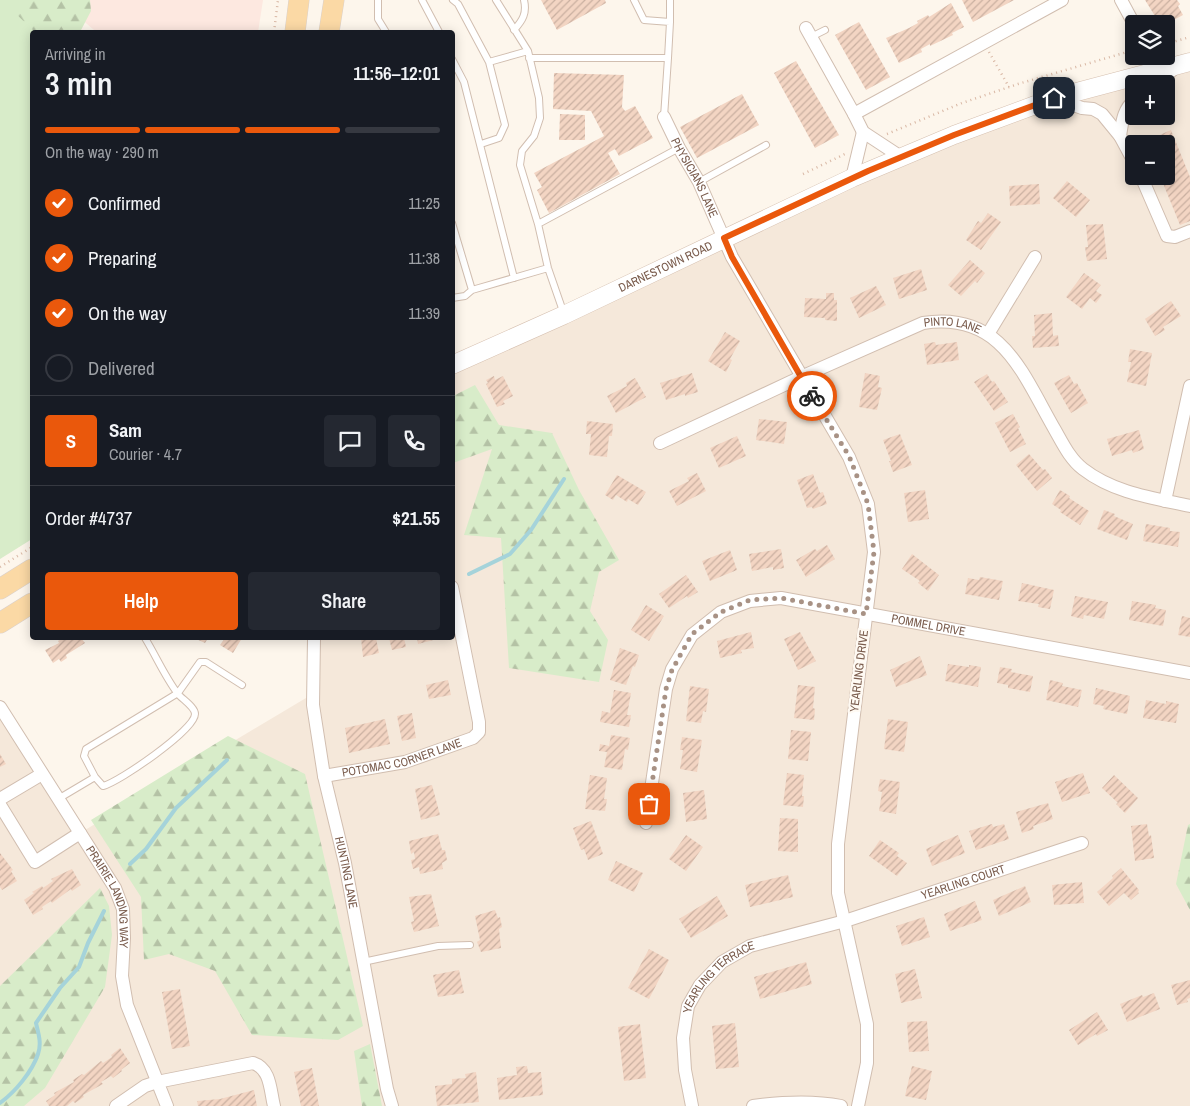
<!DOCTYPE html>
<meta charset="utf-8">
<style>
:root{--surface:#171b24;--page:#242831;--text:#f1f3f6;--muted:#9ea1a6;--line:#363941;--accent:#ea580c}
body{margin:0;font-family:"Archivo Narrow",sans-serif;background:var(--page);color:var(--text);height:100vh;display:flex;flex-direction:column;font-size:19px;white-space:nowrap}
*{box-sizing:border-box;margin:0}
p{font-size:16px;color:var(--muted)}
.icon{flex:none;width:28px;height:28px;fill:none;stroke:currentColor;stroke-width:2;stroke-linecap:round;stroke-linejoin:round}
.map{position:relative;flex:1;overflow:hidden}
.details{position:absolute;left:30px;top:30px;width:425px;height:610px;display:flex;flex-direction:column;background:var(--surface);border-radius:5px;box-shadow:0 2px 12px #0003}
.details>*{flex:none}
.tools{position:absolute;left:1125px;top:15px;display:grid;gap:10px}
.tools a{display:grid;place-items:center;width:50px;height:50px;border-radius:5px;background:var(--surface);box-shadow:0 2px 12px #0003;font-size:25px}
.pin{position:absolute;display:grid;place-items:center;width:42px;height:42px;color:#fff;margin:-21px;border-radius:10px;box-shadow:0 2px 8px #0006}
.courier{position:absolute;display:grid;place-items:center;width:50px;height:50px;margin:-25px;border:4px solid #ea580c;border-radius:50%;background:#fff;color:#222;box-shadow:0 1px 6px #0007}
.overview em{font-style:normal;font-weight:600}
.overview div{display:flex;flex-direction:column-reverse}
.overview{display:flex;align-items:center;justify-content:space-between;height:85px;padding:0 15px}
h1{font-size:32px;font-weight:600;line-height:38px}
.bar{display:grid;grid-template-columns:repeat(4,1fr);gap:8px 5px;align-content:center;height:60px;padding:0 15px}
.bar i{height:6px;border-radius:4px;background:var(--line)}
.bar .active{background:var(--accent)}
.bar p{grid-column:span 4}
.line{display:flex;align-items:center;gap:12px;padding:0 15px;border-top:1px solid var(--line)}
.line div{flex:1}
.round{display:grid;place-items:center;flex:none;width:52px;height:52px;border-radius:5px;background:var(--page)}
ol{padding:0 15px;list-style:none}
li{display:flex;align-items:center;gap:15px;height:55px}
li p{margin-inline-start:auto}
li .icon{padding:5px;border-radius:50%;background:var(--accent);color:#fff;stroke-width:4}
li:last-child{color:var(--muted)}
li i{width:28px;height:28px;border:2px solid var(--line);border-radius:50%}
.action{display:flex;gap:10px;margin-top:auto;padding:10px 15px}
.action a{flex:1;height:58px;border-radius:5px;background:var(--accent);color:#fff;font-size:20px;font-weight:600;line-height:58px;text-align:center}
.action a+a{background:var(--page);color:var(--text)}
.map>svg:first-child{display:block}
.residential{fill:#f5e8da;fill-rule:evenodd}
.commercial{fill:#fde8e0}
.grass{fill:#d8ecc9}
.forest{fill:url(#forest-firs)}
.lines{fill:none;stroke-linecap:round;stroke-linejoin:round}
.stream{stroke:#a5d3da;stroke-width:4}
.building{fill:url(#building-hatch)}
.service-casing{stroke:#d1beb0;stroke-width:8}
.minor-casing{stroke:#d1beb0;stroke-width:14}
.secondary-casing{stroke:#d6c0b0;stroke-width:19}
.primary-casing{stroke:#dad1cd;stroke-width:21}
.path{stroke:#d9b8a5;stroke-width:2.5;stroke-dasharray:1 4;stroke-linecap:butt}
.service{stroke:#fff;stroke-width:6}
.minor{stroke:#fff;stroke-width:12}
.secondary{stroke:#fff;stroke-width:18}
.primary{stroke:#fbd9a5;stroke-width:20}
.done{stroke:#a89285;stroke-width:5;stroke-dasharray:0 9}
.route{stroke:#ea580c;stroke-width:6}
.labels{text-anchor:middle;stroke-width:4.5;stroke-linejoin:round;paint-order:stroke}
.street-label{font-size:12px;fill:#7a5c4d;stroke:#fffaf3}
</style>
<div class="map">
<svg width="1190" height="1106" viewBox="0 0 1190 1106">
<defs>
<pattern id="forest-firs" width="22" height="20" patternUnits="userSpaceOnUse" patternTransform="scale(1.25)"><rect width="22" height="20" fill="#d8ecc9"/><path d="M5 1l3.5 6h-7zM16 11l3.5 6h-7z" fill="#b4c2a5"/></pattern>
<pattern id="building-hatch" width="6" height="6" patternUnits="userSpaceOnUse" patternTransform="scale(1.25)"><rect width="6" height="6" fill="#f3d5c3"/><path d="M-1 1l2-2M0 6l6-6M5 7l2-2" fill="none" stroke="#cab0a1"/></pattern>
</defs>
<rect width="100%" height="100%" fill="#fdf6ec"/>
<path class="residential" d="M1190,62V1106H0V707L80,833L311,695L313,638H452L453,365L954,135ZM1134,84H1166V116H1134ZM1134,144H1166V176H1134Z"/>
<path class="commercial" d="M59,0H263L258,32H113L94,30Z"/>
<path class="grass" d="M0,0H33L69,32H32V539L0,559Z"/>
<path class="forest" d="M19,0H90L91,11L80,32H35L14,12Z
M475,385L499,425L552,433L579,490L619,560L599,572L590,611L608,640L599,682L509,668L501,538L464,535L492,449L453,463V396Z
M228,736L305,774L363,1026L338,1040L252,1035L215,971L169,954L144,960L141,897L91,820Z
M1190,824V910L1176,884L1188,825Z
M100,888L109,906L112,935L105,987L45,1088L24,1106H0V986Z
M370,1044L382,1106H362L354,1051Z"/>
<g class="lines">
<path class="stream" d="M469,574L510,554L531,530L564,479
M130,864L146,849L176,808L227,760
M0,1103C15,1092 32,1072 38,1054C42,1043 38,1032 36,1023L60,988L79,967L88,943L104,911"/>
</g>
<path class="building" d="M541,0H605L606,3L557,30Z
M962,0H1014L973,22Z
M1145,0H1177L1180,4L1178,6L1183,15L1166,24H1160Z
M951,3L964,27L952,33L953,35L930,46V44L921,49L922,52L899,63L886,38L909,28L918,23L917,21L928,15L929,17Z
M859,22L890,77L866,90L835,35Z
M796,61L839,135L815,148L774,73Z
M554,73L624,75L622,107L625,111L635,106L653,138L619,156L615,149L608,153L620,174L549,213L537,190L542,187L534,173L604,136L591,111L553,109Z
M742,94L759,125L697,158L680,127Z
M560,114L585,115V140H559Z
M1171,130L1190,177V221L1180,225L1160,176H1166V144H1147L1146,141Z
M1067,181L1090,200L1076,217L1053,198Z
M1039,184L1040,204L1010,206L1009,186Z
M988,213L1001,222L981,250L966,240L978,221L981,223Z
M1103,224L1107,259L1087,261L1085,247H1088L1086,225Z
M970,260L985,273L977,283L975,281L961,296L948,285Z
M921,269L927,290L899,299L893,278Z
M1084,273L1101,285L1096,291L1102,295L1096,303L1090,298L1082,309L1066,297Z
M876,286L886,305L859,318L850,298Z
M826,293H834V300H837V321L825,320V318L804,317L805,298L826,299Z
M1171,301L1181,316L1163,327L1165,330L1155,336L1145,319Z
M1052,313L1053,336L1058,335L1059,346L1033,348L1032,336H1035L1034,315Z
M725,332L740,341L730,359L732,360L726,372L708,361Z
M935,342L936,345L957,342L959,360L927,365L924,344Z
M1130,349L1152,353L1146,386L1127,382L1131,362H1128Z
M692,373L698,392L685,396V394L666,400L660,383Z
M865,373L880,376L878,387L882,388L877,410L859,407Z
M987,374L992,382L994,381L1008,402L994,411L974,382Z
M1069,375L1074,384L1077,383L1088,403L1071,413L1054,383Z
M494,376L495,380L503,376L513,396L503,401L505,404L497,407L486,384L488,383L486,380Z
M635,378L646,397L616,413L607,396L627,386L626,383Z
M1013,414L1020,427L1018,428L1026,444L1010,452L995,423Z
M759,419L787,422L784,444L756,440Z
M587,421L613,424L612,436H609L607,457L589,455L591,434H586Z
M1139,430L1144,449L1133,453L1132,450L1112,456L1107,439Z
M900,434L912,465L893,472L889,461H891L883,440Z
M737,436L746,456L719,468L710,448Z
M1029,454L1043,470L1045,469L1052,478L1037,491L1016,465Z
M697,473L706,491L677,506L669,491L689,481L687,478Z
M813,474L820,493L823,492L827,504L813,509L812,507L807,508L797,480Z
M617,475L646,492L638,505L628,499L627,502L616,495L613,500L605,495Z
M925,490L929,519L908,522L904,493Z
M1060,490L1070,496L1069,498L1089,511L1080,525L1060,512L1061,510L1052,504Z
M1104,510L1115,514L1114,516L1133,524L1127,540L1097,529Z
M1146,524L1170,528V531L1180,532L1178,547L1143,541Z
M827,545L835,559L806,577L796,560L815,549L817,551Z
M781,549L784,568L773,570V567L752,571L749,554Z
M730,550L737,570L710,581L702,561Z
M912,554L939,575L928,591L918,583L920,581L902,569Z
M686,575L698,592L688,598L687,596L669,608L659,594Z
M980,577L1003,581L999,600L965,594L968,578L979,580Z
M1022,583L1054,590L1050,609L1038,607L1039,604L1018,601Z
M1075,596L1108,602L1104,619L1084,615L1083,619L1071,616Z
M1132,601L1156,605L1155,608L1166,610L1163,626L1129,620Z
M646,605L664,616L649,641L631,630Z
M1182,616L1190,618V637L1178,635Z
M751,632L754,648L741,650L742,653L720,658L717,641Z
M800,632L816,661L798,670L784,639Z
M63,638H81L85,643L66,655L67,658L61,662L59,659L53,663L45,650L59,643L58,641Z
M194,638H208L205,643Z
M225,638H242L233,653L220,645Z
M361,638H376L379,653L363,657Z
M389,638H404L406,647L392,650Z
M417,638H441L418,644Z
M620,648L639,655L635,667L633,666L626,685L610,680Z
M920,656L927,675L896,687L890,670Z
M948,664L969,667V665L981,667L978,687L945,681Z
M1000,667L1012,669L1011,672L1033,676L1030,692L1008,688V685L997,683Z
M448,680L451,695L429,699L426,685Z
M1050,680L1063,683L1062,686L1082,690L1078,707L1046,700Z
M798,685L815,687L813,708L815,709L814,720L794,718Z
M690,686L709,689L706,712L703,711L701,723L686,721Z
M1096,688L1130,696L1127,714L1103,709L1104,706L1093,704Z
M614,690L631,693L627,715H631L629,727L600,722L602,711L610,713Z
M1146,700L1166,704V701L1179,704L1176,723L1143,718Z
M412,713L416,738L402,741L397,716Z
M385,719L390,744L349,753L345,728Z
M888,719L908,722L904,752L884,749Z
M791,730L811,732L808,761L788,759Z
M611,735L630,738L628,750L625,749L622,770L604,767L607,752L599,751L600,744L609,746Z
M682,737L702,740L697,772L680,769L683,750H680Z
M0,754L6,764L0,767Z
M787,773L804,775L802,796H804L803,807L783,805Z
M1083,773L1090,793L1062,802L1055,782Z
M590,775L607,778L604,799H607L605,811L585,809Z
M1114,775L1138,798L1125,813L1116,804L1118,803L1102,788Z
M880,779L900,782L896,814L879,811L882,792L878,791Z
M432,785L440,815L421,820L415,789Z
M704,790L707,819L686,822L683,793Z
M1048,803L1053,819L1033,826L1034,829L1022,833L1016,812Z
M780,818L798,819V852L778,851Z
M591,821L603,854L588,860L584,849L581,850L573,828Z
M992,824L993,827L1004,824L1009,839L976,850L969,831Z
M1147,824L1149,836L1151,835L1154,858L1135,861L1131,826Z
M438,834L442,850H445L447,860L442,863L443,869L420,874L419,867L413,869L411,860L415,859L414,852L411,854L409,841Z
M686,835L703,847L686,871L669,859Z
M958,835L965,853L932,866L926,849Z
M880,840L899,853L897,856L907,863L897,876L869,856Z
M0,853L13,870L11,871L17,881L2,890L0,887Z
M616,861L643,873L634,892L608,880Z
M1121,868L1139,890L1138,892L1139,893L1131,900L1124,893L1109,906L1097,892L1113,878L1112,876Z
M72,869L81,885L72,891L71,889L52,903L51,901L42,907L43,909L33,915L24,900L34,893L32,892L42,886L43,888L53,881L51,879Z
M788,875L793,897L750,907L745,885Z
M1082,882L1084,903L1054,905L1052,885Z
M1025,886L1031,902L999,916L993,900Z
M431,894L439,926L414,932L411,922L414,921L409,897Z
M717,896L728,916L691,938L679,919Z
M975,901L982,920L950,931L944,914Z
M495,910L498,918L500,917L502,927L499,929L501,948L481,952L477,942L480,940L475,916Z
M924,917L930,937L902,946L896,926Z
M649,949L669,960L649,999L628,988Z
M806,962L812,984L760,999L754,977Z
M915,969L922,998L901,1003L895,974Z
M459,970L464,993L438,997L433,975Z
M1190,980V998L1187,999L1188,1002L1177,1005L1171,985Z
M180,989L190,1046L172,1049L162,992Z
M1154,993L1160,1009L1127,1022L1120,1004L1142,995L1143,997Z
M1097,1012L1108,1030L1097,1036L1096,1034L1078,1045L1069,1030Z
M927,1021L929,1051L909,1052L907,1022Z
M735,1023L739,1067L716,1069L712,1026Z
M640,1024L646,1078L624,1081L618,1027Z
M120,1048L130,1063L121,1070L122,1071L113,1078L111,1076L101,1082L103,1084L83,1095L84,1097L75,1103L73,1101L67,1106H49L46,1101L55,1095L54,1093L74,1082L73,1080L82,1074L84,1075L101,1061L103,1063L112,1057L111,1055Z
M527,1066L528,1073L541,1072L543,1095L499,1100L497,1078L517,1075L516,1067Z
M912,1066L932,1071L926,1100L905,1096Z
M312,1068L319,1106H301L294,1072Z
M476,1072L479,1102L437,1106L435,1086L452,1084V1079L466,1078L465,1074Z
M254,1090L257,1106H198L197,1101L220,1099Z"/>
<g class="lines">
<g class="service-casing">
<path id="service" d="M378,0V19L386,32
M422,0L439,32
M453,0L458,4L489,62L528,51
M496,0L528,51L539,98L540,118L534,136L522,151L520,165L538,224L548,268L564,314
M634,0L644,20L670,22V0
M514,30C523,20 527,13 524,0
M811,37L825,30
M529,58H668L664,117
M668,58L670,22
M452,59L464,82L514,278
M481,144L499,138L505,125L489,62
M699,182L766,145
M452,223L472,290L465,296L452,298
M538,224L679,148
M472,290L548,268
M145,638C156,656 165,677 178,694C182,699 195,707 195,714C195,730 119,782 103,786L95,777L84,756L86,749L178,693L200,662H206L242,685
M58,799L95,777
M363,962L438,946L470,945"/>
</g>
<g class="minor-casing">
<g id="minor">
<path d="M1121,0L1134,24"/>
<path d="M806,28L854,114L1062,0"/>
<path d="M1157,56L1168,67"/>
<path d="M1156,84L1175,68"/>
<path d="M1054,98L1082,108L1093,109L1102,114L1120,136L1134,162"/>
<path d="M854,114L863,132L901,157"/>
<path id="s1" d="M664,117L679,148L699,182L732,257L849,457L868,504L874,552L838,844V893L867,1024V1063L858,1106"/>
<path d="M1120,136C1122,124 1123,109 1134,101"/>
<path d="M1141,176L1167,236L1175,237L1190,231"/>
<path d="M852,178L863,132"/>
<path d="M988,334L1035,257"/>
<path id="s2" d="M660,443L801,377L923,323C1002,311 1022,373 1055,430C1063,444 1070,459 1083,469C1114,493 1153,498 1190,506"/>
<path d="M1165,501L1190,386"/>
<path id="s3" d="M314,638L313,705L324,776L345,863L387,1089L392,1106"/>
<path id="s4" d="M0,707L115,888L123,909L124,938L122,976L127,1005L167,1106"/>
<path id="s5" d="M324,776L405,762L473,738L479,732V722L452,587"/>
<path d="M0,799L42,774"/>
<path d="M0,805L35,862L80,833"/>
<path id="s6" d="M646,823L666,689L672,669L692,635L721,612L750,601L781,598L1190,673"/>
<path d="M116,1106L145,1086L157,1082L253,1063C271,1069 270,1090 274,1106"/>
<path id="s7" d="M692,1106L685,1070L683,1038L688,1006L700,985L722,962L750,946L845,921L1082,843"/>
<path d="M753,1106C782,1102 811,1100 841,1106"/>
</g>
</g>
<g class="secondary-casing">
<g id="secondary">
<path id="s8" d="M452,365L564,315L852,178L954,135L1054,98L1190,62"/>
</g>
</g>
<g class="primary-casing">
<path id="primary" d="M295,32L299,0
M329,32L334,0
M0,589L32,569
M0,623L32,603"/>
</g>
<path class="path" d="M274,32L278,0
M1166,44L1190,37
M989,52L1009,87
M887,134L962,103L1018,84L1134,50
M803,174L845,154
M0,567L32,547"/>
<use href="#service" class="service"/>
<use href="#minor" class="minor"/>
<use href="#secondary" class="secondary"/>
<use href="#primary" class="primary"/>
</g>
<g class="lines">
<path class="done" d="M649,804L666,689L672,670L692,634L721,612L750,600L781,598L866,614L874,552L868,504L849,456L812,396"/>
<path class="route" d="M812,396L732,257L724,238L868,171L954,135L1054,98"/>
</g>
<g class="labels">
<g class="street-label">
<text dy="4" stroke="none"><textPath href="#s1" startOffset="68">PHYSICIANS LANE</textPath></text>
<text dy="4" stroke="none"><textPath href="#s8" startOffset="235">DARNESTOWN ROAD</textPath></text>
<text dy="4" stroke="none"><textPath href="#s2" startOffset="319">PINTO LANE</textPath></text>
<text dy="4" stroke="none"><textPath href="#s6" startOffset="445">POMMEL DRIVE</textPath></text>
<text transform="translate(859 671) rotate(-83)" y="4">YEARLING DRIVE</text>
<text dy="4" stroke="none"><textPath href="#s5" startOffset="80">POTOMAC CORNER LANE</textPath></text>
<text dy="4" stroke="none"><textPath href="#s3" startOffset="238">HUNTING LANE</textPath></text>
<text dy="4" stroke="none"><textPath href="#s7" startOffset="412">YEARLING COURT</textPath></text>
<text dy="4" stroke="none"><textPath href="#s4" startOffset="221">PRAIRIE LANDING WAY</textPath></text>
<text dy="4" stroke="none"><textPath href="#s7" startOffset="144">YEARLING TERRACE</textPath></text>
</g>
</g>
</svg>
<div class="tools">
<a><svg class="icon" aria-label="layers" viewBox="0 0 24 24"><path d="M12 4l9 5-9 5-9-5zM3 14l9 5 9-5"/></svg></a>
<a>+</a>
<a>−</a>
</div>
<div class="pin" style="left:649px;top:804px;background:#ea580c"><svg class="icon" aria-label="bag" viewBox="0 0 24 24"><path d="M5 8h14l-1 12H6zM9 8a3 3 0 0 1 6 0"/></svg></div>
<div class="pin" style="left:1054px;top:98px;background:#1f2937"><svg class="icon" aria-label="home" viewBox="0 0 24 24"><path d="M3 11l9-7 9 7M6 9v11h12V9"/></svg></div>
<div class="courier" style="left:812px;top:396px"><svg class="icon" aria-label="bike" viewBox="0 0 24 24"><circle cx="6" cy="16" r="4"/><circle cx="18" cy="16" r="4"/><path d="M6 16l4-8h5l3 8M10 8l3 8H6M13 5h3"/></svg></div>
<section class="details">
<div class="overview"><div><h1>3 min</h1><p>Arriving in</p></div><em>11:56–12:01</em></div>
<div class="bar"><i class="active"></i><i class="active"></i><i class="active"></i><i></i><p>On the way · 290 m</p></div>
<ol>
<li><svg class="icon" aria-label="check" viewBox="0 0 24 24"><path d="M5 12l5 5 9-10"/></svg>Confirmed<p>11:25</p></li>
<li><svg class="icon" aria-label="check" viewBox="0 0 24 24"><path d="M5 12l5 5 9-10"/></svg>Preparing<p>11:38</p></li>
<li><svg class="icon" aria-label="check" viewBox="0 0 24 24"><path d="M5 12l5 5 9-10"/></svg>On the way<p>11:39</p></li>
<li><i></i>Delivered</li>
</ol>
<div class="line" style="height:90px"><b class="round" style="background:var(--accent);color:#fff">S</b><div><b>Sam</b><p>Courier · 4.7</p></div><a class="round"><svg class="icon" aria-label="chat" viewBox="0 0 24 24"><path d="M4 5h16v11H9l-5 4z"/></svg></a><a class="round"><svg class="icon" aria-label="phone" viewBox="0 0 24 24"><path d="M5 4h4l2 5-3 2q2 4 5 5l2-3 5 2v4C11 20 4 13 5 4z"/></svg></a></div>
<div class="line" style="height:65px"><div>Order #4737</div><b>$21.55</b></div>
<div class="action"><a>Help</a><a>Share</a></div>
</section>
</div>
